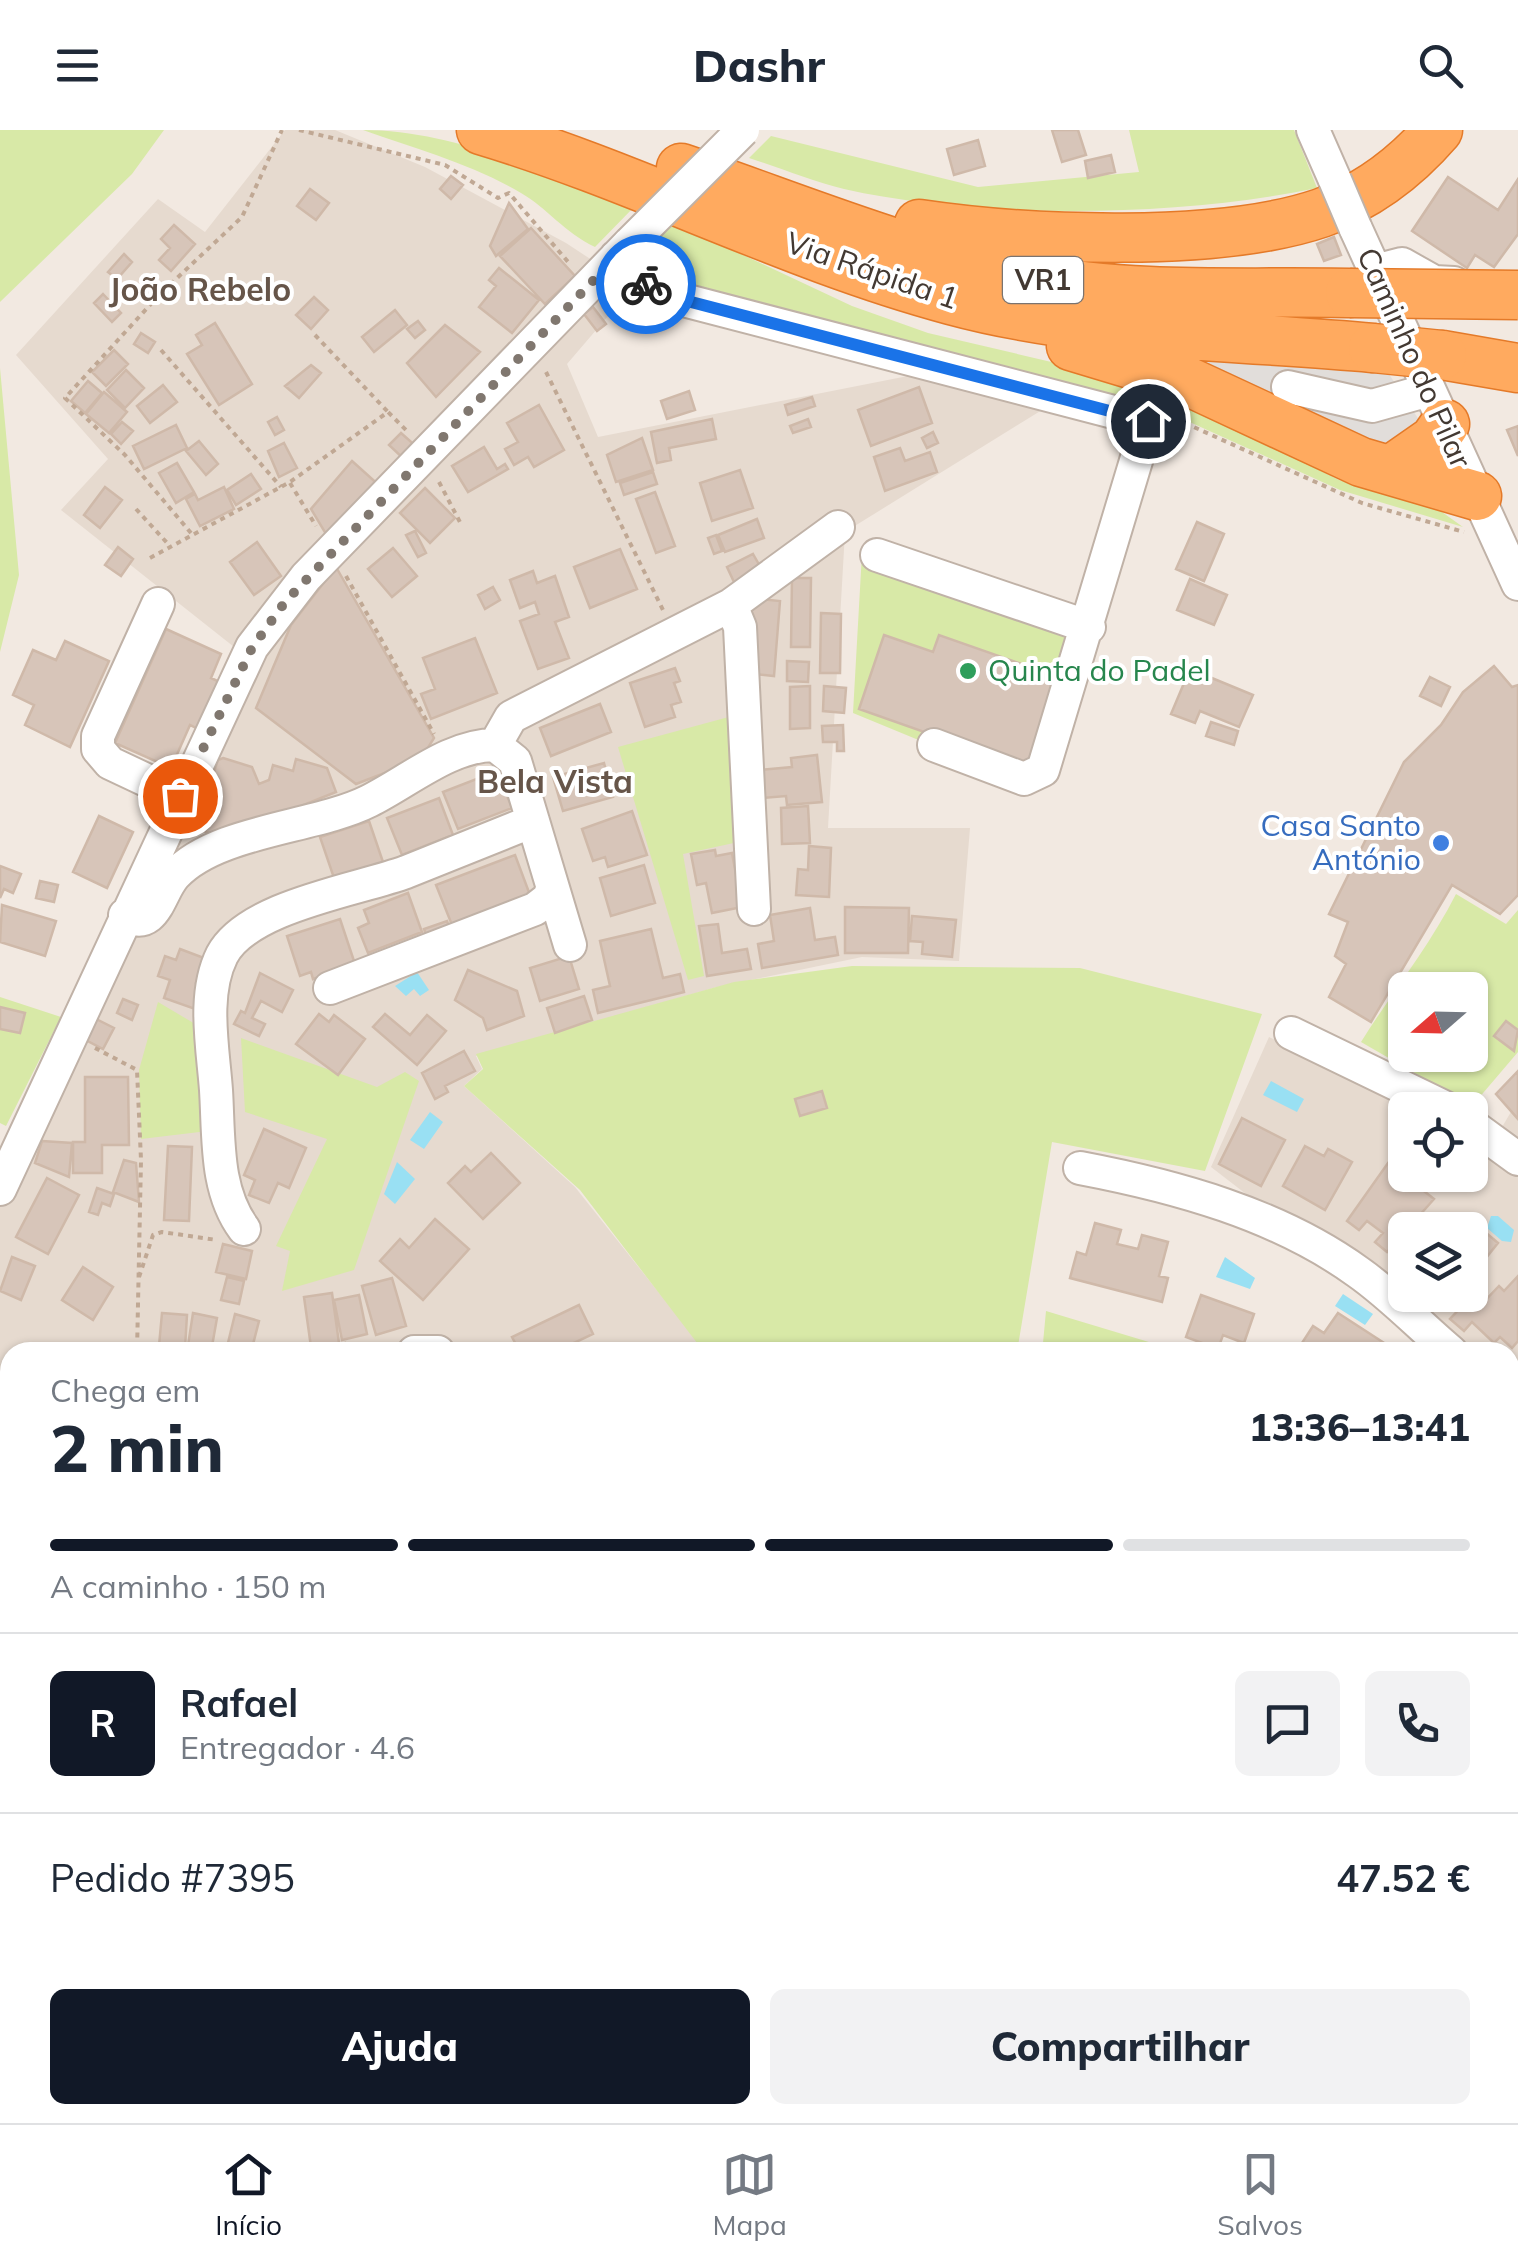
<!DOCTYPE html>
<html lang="pt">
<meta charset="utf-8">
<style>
:root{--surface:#fff;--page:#f2f2f3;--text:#1f2937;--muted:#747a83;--line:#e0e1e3;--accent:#111827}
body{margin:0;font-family:Mulish,sans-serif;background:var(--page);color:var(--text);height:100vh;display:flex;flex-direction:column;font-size:38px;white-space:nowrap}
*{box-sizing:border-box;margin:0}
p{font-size:32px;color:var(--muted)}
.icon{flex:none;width:55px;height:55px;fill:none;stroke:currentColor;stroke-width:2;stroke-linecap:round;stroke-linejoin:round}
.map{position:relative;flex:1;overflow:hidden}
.side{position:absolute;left:0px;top:1212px;width:1520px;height:782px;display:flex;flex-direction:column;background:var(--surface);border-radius:30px 30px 0 0;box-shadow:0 2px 8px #0004}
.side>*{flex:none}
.needle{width:65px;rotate:250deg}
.controls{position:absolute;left:1388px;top:842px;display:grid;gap:20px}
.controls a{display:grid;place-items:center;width:100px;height:100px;border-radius:15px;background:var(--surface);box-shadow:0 2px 8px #0004;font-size:50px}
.pin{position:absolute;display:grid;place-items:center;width:85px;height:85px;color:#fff;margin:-42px;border:5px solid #fff;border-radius:50%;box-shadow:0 2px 10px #0007}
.courier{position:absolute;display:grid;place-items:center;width:100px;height:100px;margin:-50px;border:8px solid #1a73e8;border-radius:50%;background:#fff;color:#222;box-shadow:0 2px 12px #0007}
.headline em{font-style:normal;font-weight:800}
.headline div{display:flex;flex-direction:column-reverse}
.headline{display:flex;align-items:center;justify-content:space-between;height:170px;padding:0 50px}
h1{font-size:65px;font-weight:800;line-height:75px}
.bar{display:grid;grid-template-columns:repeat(4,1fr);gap:15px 10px;align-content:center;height:120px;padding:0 50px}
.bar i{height:12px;border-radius:8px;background:var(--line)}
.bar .current{background:var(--accent)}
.bar p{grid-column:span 4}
.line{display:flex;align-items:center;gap:25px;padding:0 50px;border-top:2px solid var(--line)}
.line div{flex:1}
.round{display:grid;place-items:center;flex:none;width:105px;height:105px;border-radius:15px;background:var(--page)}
.cta{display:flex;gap:20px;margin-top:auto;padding:20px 50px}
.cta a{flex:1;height:115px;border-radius:15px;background:var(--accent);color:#fff;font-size:40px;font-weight:800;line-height:115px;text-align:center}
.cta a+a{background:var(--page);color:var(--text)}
header{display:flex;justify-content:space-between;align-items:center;height:130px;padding:0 50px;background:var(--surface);font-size:45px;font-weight:800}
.dock{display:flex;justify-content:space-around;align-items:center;height:140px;border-top:2px solid var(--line);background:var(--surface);font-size:28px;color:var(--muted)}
.dock a{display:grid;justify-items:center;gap:5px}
.dock .current{color:var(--accent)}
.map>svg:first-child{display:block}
.residential{fill:#e6dacf;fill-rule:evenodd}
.green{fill:#d8e9a7;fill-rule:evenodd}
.parking{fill:#e1ddda}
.water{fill:#99e0f3}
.building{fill:#d7c5b9;stroke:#cfb9a9;stroke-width:2.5}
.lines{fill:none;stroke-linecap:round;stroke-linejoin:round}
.minor-casing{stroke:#c0b2a7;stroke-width:36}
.major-casing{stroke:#e9a158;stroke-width:44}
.highway-casing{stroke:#e47a29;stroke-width:51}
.path{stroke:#c0a894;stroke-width:4;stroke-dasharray:5 5;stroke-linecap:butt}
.minor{stroke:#fff;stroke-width:32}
.major{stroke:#ffc88d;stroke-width:40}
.highway{stroke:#ffaa5f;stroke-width:48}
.minor-bridge-casing{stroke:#c0b2a7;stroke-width:36;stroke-linecap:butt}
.highway-bridge-casing{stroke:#e47a29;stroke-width:51;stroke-linecap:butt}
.minor-bridge{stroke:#fff;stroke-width:32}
.highway-bridge{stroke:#ffaa5f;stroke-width:48}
.done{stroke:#80776f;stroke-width:10;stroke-dasharray:0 18}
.route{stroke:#1a73e8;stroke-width:12}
.leisure-dot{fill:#2e9e5b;stroke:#fff;stroke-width:4}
.shop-dot{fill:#3f7fe0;stroke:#fff;stroke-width:4}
.labels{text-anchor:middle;stroke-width:8;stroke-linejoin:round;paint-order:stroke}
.shield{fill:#fff;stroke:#7b7470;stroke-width:2.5}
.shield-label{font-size:28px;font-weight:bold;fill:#433932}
.street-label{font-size:30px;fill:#433932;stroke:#fff}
.leisure-label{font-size:30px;fill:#27864d;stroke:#fff;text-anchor:start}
.shop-label{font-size:30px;fill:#366cbe;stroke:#fff;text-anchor:end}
.neighbourhood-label{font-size:32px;font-weight:bold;fill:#665549;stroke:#fff}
</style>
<header><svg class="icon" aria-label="menu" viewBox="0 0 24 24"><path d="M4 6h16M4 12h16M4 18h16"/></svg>Dashr<svg class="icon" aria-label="search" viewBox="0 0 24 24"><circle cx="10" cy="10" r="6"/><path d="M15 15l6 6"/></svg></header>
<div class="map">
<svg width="1518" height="1993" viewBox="0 0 1518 1993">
<rect width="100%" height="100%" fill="#f2e9e1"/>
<path class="residential" d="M285,0H335L425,37L566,113L633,157L567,234L598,307L913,245L1042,280L845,402L828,698H970L959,831L862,827L717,857L476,926L482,939L464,956L575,1057L706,1222H10V1270H2L0,1285V1063L248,528L61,380L108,329L16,225L158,69L205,102Z
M1269,907L1420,980H1405V1045H1470V1004L1492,1014L1518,970V1948L1510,1951V1222H1438L1351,1145L1211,1037ZM1405,1100H1470V1165H1405Z
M445,1985H743L742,1993H444Z
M765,1985H1420L1410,1993H764Z"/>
<path class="green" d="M0,0H164L132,44L0,172Z
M363,0C455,0 549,45 635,76L595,117C565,103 547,78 521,63C472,34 416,19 363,0Z
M1129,0H1294L1317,58C1179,87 981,90 844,59C812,51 780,38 749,28L771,6L978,57L1139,42Z
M675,93L852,176L928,203L1120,248L1216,288L1339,350L1435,377L1463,397L1340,360L1163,280L1101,268L661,151L643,133L642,124Z
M0,238L19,445L0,522Z
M862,423L1095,500L1035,658L853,583Z
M736,585L743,711L683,724L704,846L688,850L618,617Z
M1456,764L1506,794L1518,780V922L1472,976L1361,912C1393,861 1429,817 1456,764ZM1405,860H1470V925H1405Z
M852,836L1080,838L1262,884L1205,1041L1052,1012L1017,1222H704L580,1060L464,956L483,939L476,924L734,852Z
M0,867L61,887L6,996L0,993Z
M158,872L202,898L208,1001L141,1009L139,940Z
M241,908L377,957L405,942L419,951L354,1140L282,1161L290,1121L276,1116L327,1009L245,982Z
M1046,1181L1182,1222H1048L1043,1213Z
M6,1268L10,1269V1480L0,1479V1320Z
M1510,1359C1518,1388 1518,1425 1510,1452Z"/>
<path class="parking" d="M1211,230L1387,241L1421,293L1392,321L1205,235Z"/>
<path class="water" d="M417,842L429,860L420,866L414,859L406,866L395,856Z
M1271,951L1304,969L1297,982L1263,965Z
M430,982L443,992L424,1019L410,1010Z
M397,1032L415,1049L395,1074L384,1064Z
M1491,1086H1498L1514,1100L1511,1112L1502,1111L1487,1098Z
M1225,1127L1255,1148L1250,1159L1216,1147Z
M1343,1164L1373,1184L1365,1195L1335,1176Z"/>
<path class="building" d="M1052,0H1078L1086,25L1062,32Z
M978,10L985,36L954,45L947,19Z
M1111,25L1115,42L1088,48L1085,31Z
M451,46L463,55L451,69L440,59Z
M1448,47L1498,80L1518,49V104L1494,137L1475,125L1467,138L1412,101Z
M310,59L329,73L316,90L297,76Z
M509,73L528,99L496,126L490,116Z
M174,95L195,114L171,141L159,130L170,118L161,109Z
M531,98L575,146L545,174L500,126Z
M1334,107L1341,125L1324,131L1317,114Z
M124,124L132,132L117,149L108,142Z
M499,138L539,170L512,203L479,177L496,156L489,150Z
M103,164L121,183L112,192L94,173Z
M314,167L328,180L311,199L296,185Z
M593,177L606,194L597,201L584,184Z
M395,180L407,195L374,222L362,207Z
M418,191L425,200L415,208L407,199Z
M215,193L252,254L219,275L187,224L202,215L196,205Z
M445,195L480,222L436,267L407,233Z
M141,203L155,212L148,223L134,214Z
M114,220L128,234L106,256L92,242Z
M311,235L321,243L299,268L285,256Z
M126,240L144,258L125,278L107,260Z
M88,251L102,263L85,283L71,271Z
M163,255L177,272L150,293L137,276Z
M919,257L932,293L871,316L858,280Z
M689,261L695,280L667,289L661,271Z
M104,262L127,282L109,303L86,284Z
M812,267L815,276L788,285L785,275Z
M539,275L564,320L534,337L528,327L514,335L505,319L518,312L507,293Z
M277,287L284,300L275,305L268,292Z
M712,289L716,309L669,318L671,330L657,333L651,302Z
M808,289L811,297L793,303L790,296Z
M122,292L133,301L121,314L111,304Z
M176,295L187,318L144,339L133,316Z
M1518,296V326L1507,300Z
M933,302L938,313L927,318L922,308Z
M401,303L418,318L406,331L389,315Z
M642,308L653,340L616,352L607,325Z
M199,311L218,334L206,345L186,321Z
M284,313L297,338L279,347L268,321Z
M484,317L497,339L505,334L508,339L468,362L452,336Z
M900,318L905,331L930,322L937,342L885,361L874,327Z
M352,331L381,357L329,409L311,379Z
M177,333L194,362L176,373L159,343Z
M740,340L753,378L712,391L700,353Z
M653,342L657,354L624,365L620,353Z
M251,344L261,359L236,375L227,360Z
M105,357L122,370L100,398L84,385Z
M224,357L234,379L200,396L186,369L195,364L198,370Z
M425,358L455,388L430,413L400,383Z
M655,362L675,416L656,423L636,369Z
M757,389L764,408L725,422L718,405Z
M1197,392L1224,404L1204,451L1176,439Z
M415,401L426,423L418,427L406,405Z
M716,405L722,421L714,424L708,408Z
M257,412L281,446L254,465L230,432Z
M118,417L133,429L121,446L105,435Z
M393,418L417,446L392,467L368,439Z
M620,419L637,459L590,478L574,437Z
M753,424L761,438L734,452L727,437Z
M336,437L434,608L421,629L356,654L256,578L291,495Z
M533,441L537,453L555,446L569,487L555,492L569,528L538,539L520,491L539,484L535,472L520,478L510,450Z
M792,448H811L810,517H791Z
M1190,449L1227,465L1214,495L1177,480Z
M493,457L500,470L485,479L478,465Z
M751,468L780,471L774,546L745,543Z
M821,483L841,484L840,543H820Z
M166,499L221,524L211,548L222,553L200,600L190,595L171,638L115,613Z
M884,505L933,522L939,505L1067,550L1035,641L859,579Z
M475,508L497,563L431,589L421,564L435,559L423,528Z
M65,511L109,531L70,617L25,595L34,575L13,565L33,520L56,530Z
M787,531L809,532L808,552L787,551Z
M1494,536L1512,557L1518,555V765L1500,784L1452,755L1371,892L1329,867L1346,834L1335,826L1348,792L1329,784L1404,632L1441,595L1463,562Z
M675,538L680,551L674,553L681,572L671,575L675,587L645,597L630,553Z
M1190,539L1253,565L1239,597L1200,581L1195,593L1171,584Z
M1430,547L1450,557L1441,576L1420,566Z
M810,556V598L790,599V557Z
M824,556L846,558L844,583L823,581Z
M600,574L611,602L551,626L540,598Z
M1211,592L1238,601L1234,615L1206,606Z
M843,595L844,621H837V612H823L822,596Z
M817,625L822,672L787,675L786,666L762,668L759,640L792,637L791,628Z
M223,628L252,637L259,654L269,650L273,635L293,641L296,629L327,638L336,662L239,701L214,704L195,699L218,630Z
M604,633L613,667L563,681L553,647Z
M497,641L512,678L458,699L443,662Z
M439,668L453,705L402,725L387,688Z
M808,676L810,713L782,714L781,678Z
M632,681L647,725L608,737L605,727L593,731L582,699Z
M99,686L133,702L107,758L73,742Z
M369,691L383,732L334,748L320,707Z
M809,716L831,718L829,767L796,765L798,739L808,740Z
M715,720L716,726L732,723L742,777L712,783L706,753L697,755L691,724Z
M515,725L530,765L452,795L436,755Z
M644,735L655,773L611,786L600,748Z
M0,736L21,744L13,763L4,759L0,768Z
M40,751L58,755L54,772L36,768Z
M408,763L422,802L368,823L358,798L369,793L364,780Z
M2,775L56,791L45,826L0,812Z
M845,777L909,778L908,823H845Z
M810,778L815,810L835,807L838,825L762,838L758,814L774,811L770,785Z
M912,786L956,790L952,827L922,824L923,812L910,811Z
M340,789L355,834L313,849L311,842L300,846L287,806Z
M447,791L453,808L430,816L424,799Z
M718,794L722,823L747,819L751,839L707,846L699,796Z
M651,799L663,848L680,844L684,862L598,883L593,860L610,856L600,811Z
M180,819L204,828L196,853L203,855L195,879L164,868L170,850L158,846L165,826L176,830Z
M569,826L579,859L540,871L530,838Z
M468,840L517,861L524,886L487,900L483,888L455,870Z
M260,843L293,860L282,882L261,871L252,888L265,894L259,906L234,894L241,881L245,883Z
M584,866L592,890L555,903L547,878Z
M123,869L138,875L132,890L117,883Z
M0,877L25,883L20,903L0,899Z
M319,884L329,892L334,885L365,909L338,945L296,914Z
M385,884L410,905L427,885L446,901L417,935L373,897Z
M90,886L114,898L103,919L80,907Z
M1506,891L1518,900L1514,921L1494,906Z
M464,921L475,941L445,956L448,962L435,969L422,943Z
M1518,941V989L1496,964Z
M85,947H128L129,1015H102V1043H73V1012H85Z
M822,961L827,978L800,986L795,969Z
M1242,988L1285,1010L1261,1056L1219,1034Z
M264,999L306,1018L289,1058L278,1053L269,1073L249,1065L255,1050L244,1045Z
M42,1011L72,1013L69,1047L35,1033Z
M168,1016L192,1017L189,1091L164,1090Z
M1305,1016L1324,1026L1328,1019L1352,1032L1325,1080L1283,1056Z
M491,1023L520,1053L483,1089L448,1053L465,1036L471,1042Z
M124,1030L136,1033L139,1072L113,1062Z
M1388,1033L1434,1069L1387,1122L1375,1112L1383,1103L1367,1091L1359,1100L1347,1091Z
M47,1048L79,1065L48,1124L16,1107Z
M97,1058L114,1064L110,1076L102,1073L98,1085L89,1082Z
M1447,1084L1465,1099L1472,1091L1498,1113L1482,1133L1485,1136L1473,1150L1479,1155L1464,1173L1455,1165H1470V1100H1434Z
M435,1089L469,1119L423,1170L380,1131L400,1109L409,1118Z
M1095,1093L1121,1100L1117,1114L1138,1119L1142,1105L1168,1112L1159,1146L1168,1148L1162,1172L1070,1148L1077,1122L1086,1125Z
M223,1114L252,1121L246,1149L216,1142Z
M12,1127L35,1136L21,1170L0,1161Z
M83,1137L113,1157L93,1190L62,1170Z
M1518,1146V1211L1512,1218L1500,1207L1494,1213L1472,1192L1464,1201L1450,1189L1468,1170L1477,1179L1499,1156L1504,1161Z
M227,1147L244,1151L239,1174L221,1170Z
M392,1148L406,1196L376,1205L362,1156Z
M332,1163L339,1213L311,1217L304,1167Z
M359,1165L367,1204L342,1210L334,1170Z
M1201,1165L1254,1184L1244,1213L1223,1205L1218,1219L1186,1207Z
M579,1175L593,1204L555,1222H520L512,1207Z
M162,1183L187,1185L185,1218L159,1216Z
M193,1183L217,1188L211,1222H187Z
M1338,1183L1398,1222H1310L1300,1216L1313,1196L1324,1203Z
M235,1184L259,1191L251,1222L226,1221Z
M345,1213L347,1222H317L316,1220Z
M1511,1479L1518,1484V1524L1510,1522Z
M1510,1544L1518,1549V1571L1510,1585Z
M1518,1717V1747L1510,1742V1730Z
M1510,1761L1518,1766V1812L1510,1807Z
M1516,1982L1518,1993H1483L1510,1985Z
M625,1985H656V1993H624Z
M692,1985L695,1993H660L658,1986Z
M785,1985H825L831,1993H780Z
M932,1985H982L983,1993H940Z
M1207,1985L1209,1993L1162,1991L1180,1985Z"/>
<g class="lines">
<g class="minor-casing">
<path id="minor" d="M1313,0L1335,50
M1355,97L1518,454
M616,127L650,157L672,167L1148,291L1043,640L1024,649L934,615
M1375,141L1402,134L1434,152L1454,153
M1288,257L1372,276L1429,260
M877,425L1089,497
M158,474L98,606V619L110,633L180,666
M731,475L740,497L754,779
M495,615L511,587L731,475L838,397
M125,785C156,803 159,762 175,745C217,700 315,698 369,671C409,651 450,615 495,615L515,631L570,815
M330,858L535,779L549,768L552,759
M1291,903L1450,980
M1470,994L1518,1029
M1080,1038C1175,1056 1278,1084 1358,1142C1391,1165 1420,1196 1451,1222
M0,1059L252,517L306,447L630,113
M244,1099C215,1060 219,1008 216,960C213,918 202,865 222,825C248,776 357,760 406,742C449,725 491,708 533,691
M414,1222H438
M1510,1321L1518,1348
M1510,1659L1518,1645"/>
</g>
<g class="major-casing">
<path id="major" d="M1510,1955L1518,1952
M868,1985L875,1993
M745,1993V1985
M1410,1993L1424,1985"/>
</g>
<g class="highway-casing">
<path id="highway" d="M481,0C641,48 790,127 951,170C1087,207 1233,205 1373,218
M681,38C796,77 911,126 1030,148C1134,168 1245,161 1350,163
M919,94C1027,110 1219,118 1321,83C1369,66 1406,37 1438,0
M1071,216L1187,251L1361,332L1477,366
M1442,225L1518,238
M1391,340L1434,310L1445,294"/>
</g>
<path class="path" d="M299,0L445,35L498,68L509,63L569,133
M315,205L388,282
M161,220L281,357
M546,242L663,480
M1176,289L1362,373L1464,402
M439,352L462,396
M290,353L316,396
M136,379L169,415
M191,403L125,325L65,268L160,164L242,87L282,0
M150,428L290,352L388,282L409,303
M346,446L434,604
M95,918L137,940L141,1030L137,1222
M139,1147L153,1105L162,1102L217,1110
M0,1362L10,1364
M148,1985L149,1993"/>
<use href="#minor" class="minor"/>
<use href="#major" class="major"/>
<use href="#highway" class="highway"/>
<g class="minor-bridge-casing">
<path id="minor-bridge" d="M1335,50L1355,97
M630,113L743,0"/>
</g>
<g class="highway-bridge-casing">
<path id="highway-bridge" d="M1350,163L1518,165
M1373,218L1442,225"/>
</g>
<use href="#minor-bridge" class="minor-bridge"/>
<use href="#highway-bridge" class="highway-bridge"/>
</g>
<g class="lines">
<path class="done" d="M180,666L252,518L285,472L616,127L646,154"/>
<path class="route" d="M646,154L672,167L1148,291"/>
</g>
<circle class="leisure-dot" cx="968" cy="541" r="10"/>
<circle class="shop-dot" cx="1441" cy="713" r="10"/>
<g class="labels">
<rect class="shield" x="1003" y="127" width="80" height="46" rx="8"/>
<g class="shield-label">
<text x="1043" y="160">VR1</text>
</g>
<g class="street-label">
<text transform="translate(872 141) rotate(19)" y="10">Via Rápida 1</text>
<text transform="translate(1414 228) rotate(66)" y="10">Caminho do Pilar</text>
</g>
<g class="leisure-label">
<text x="988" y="551">Quinta do Padel</text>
</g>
<g class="shop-label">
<text x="1421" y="706">Casa Santo<tspan x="1421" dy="34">António</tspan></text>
</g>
<g class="neighbourhood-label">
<text x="200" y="171">João Rebelo</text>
<text x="555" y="663">Bela Vista</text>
</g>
</g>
</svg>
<div class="controls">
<a><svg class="needle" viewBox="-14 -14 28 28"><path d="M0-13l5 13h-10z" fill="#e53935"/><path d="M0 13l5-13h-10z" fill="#747a83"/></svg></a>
<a><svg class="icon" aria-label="locate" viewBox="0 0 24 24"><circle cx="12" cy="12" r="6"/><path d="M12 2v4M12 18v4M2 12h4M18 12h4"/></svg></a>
<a><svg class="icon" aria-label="layers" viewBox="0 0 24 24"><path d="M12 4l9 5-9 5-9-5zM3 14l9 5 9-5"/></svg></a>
</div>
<div class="pin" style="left:180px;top:666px;background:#ea580c"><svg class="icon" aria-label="bag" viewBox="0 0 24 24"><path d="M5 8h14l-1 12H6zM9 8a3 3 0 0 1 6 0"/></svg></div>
<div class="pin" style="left:1148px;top:291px;background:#1f2937"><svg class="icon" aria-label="home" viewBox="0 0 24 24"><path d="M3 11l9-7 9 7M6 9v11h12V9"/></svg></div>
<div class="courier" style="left:646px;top:154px"><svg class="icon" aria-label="bike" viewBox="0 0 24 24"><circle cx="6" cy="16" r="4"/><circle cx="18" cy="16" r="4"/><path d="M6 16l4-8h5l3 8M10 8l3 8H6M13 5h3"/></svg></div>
<section class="side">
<div class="headline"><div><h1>2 min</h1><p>Chega em</p></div><em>13:36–13:41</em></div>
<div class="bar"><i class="current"></i><i class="current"></i><i class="current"></i><i></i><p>A caminho · 150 m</p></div>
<div class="line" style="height:180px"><b class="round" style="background:var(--accent);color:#fff">R</b><div><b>Rafael</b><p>Entregador · 4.6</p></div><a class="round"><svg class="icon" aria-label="chat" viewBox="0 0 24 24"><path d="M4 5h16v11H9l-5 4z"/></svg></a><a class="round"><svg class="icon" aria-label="phone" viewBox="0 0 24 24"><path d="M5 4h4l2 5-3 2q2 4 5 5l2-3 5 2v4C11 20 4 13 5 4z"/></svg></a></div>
<div class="line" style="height:130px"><div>Pedido #7395</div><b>47.52 €</b></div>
<div class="cta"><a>Ajuda</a><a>Compartilhar</a></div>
</section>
</div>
<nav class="dock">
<a class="current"><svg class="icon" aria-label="home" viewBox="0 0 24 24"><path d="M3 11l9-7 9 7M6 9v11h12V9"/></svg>Início</a>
<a><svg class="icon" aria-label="map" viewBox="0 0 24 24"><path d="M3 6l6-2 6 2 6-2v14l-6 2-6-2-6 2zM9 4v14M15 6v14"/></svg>Mapa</a>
<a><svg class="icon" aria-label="saved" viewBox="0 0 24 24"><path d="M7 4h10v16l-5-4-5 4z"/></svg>Salvos</a>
</nav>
